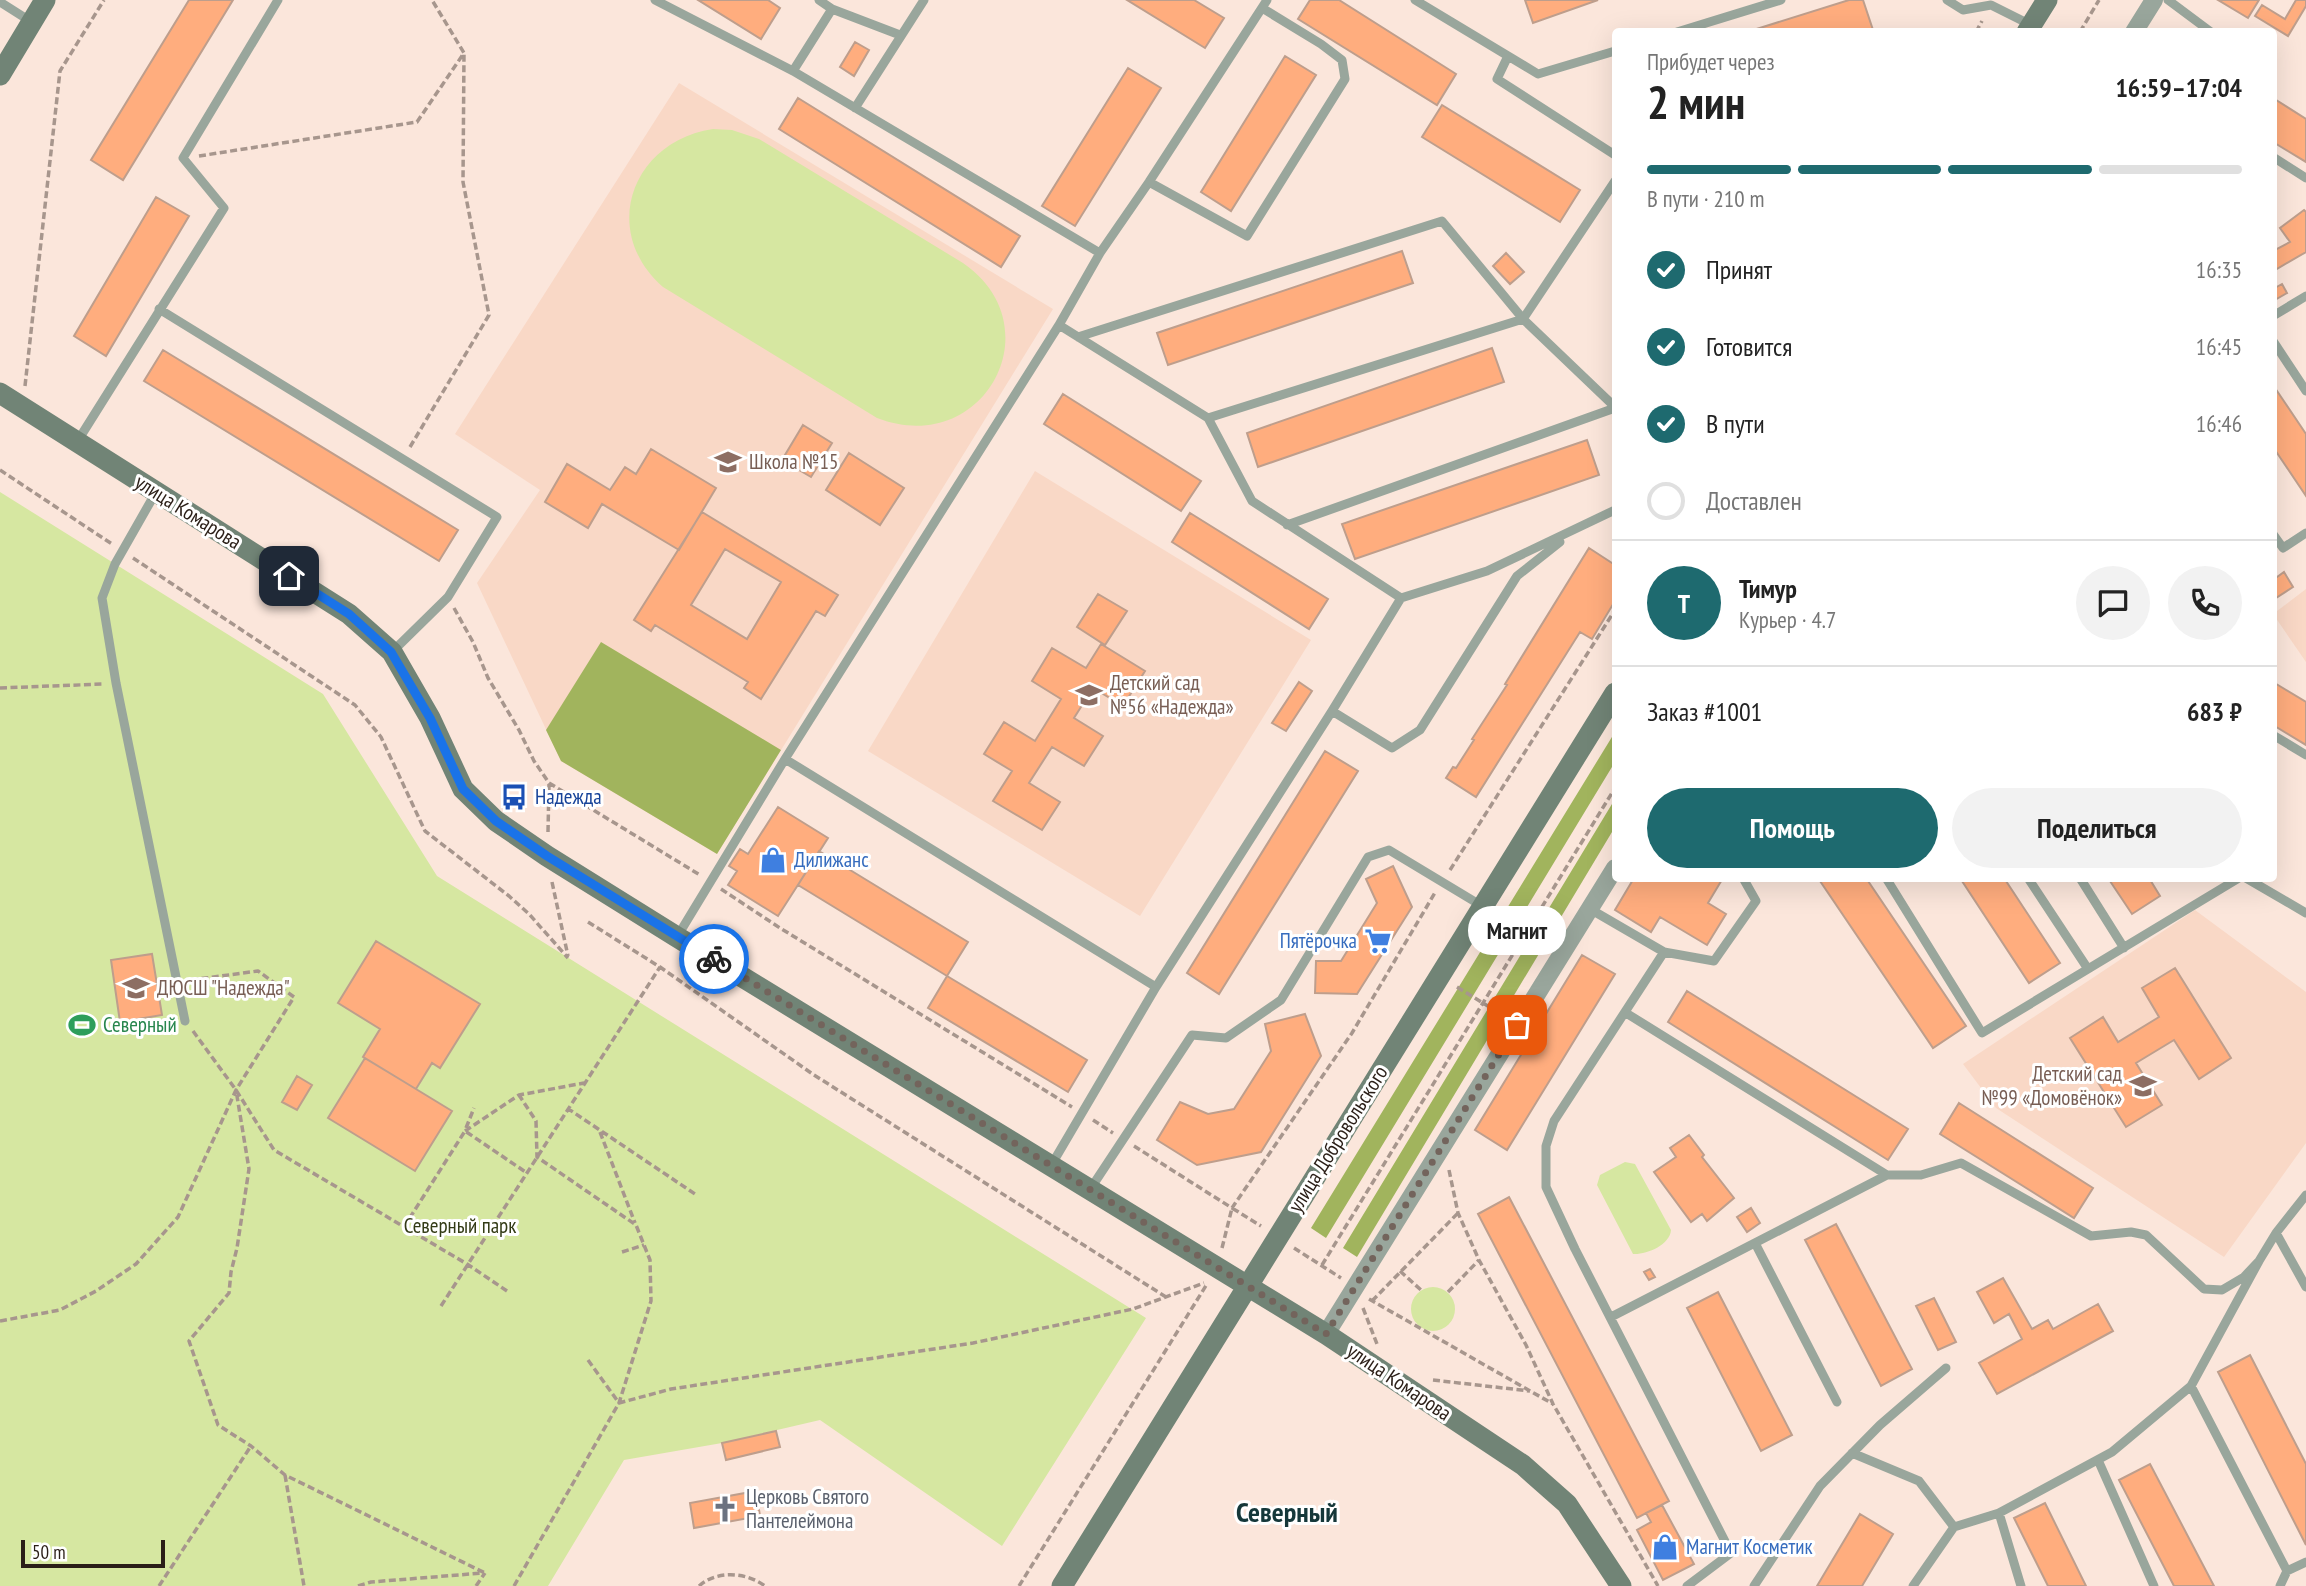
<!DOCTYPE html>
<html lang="ru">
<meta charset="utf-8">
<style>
:root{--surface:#fff;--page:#f2f2f2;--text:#222;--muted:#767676;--line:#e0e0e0;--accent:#1e6a6f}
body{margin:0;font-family:"PT Sans Narrow",sans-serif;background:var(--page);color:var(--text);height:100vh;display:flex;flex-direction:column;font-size:26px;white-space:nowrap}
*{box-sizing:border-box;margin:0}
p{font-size:23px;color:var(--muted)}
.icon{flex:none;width:38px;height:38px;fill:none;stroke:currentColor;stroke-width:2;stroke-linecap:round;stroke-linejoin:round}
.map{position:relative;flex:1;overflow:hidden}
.details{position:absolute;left:1612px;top:28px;width:665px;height:854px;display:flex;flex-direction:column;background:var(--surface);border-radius:7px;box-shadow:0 7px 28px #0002}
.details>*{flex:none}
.scale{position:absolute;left:21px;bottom:18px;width:144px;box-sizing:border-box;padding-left:7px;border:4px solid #2a1e17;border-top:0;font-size:19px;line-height:24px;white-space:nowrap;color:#2a1e17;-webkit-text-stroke:5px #fff;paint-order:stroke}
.pin{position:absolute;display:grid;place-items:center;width:60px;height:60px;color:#fff;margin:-30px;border-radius:14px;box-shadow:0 4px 10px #0006}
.courier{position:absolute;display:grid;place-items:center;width:70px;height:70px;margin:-35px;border:5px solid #1a73e8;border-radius:50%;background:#fff;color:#222;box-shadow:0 2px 9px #0007}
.bubble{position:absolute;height:49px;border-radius:24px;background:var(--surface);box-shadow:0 7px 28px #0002;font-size:23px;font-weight:700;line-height:49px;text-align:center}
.headline em{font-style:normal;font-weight:700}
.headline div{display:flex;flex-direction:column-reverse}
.headline{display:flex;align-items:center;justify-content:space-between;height:119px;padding:0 35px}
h1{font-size:46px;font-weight:700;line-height:52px}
.bar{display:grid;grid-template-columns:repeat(4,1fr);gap:10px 7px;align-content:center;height:84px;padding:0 35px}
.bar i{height:9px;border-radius:5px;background:var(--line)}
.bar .selected{background:var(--accent)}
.bar p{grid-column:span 4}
.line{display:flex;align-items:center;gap:18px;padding:0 35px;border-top:2px solid var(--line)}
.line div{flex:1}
.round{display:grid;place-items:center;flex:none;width:74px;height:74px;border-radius:37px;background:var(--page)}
ol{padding:0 35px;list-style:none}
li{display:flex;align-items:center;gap:21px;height:77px}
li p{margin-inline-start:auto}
li .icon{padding:7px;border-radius:50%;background:var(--accent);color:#fff;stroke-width:4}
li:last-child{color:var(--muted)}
li i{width:38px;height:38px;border:4px solid var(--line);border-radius:50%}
.button{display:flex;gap:14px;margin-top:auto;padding:14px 35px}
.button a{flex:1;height:80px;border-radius:42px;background:var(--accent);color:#fff;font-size:28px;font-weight:700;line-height:80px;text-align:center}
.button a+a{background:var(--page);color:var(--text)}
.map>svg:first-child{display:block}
.built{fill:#f9d8c6}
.green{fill:#d6e7a1}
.forest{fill:#a1b45d}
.building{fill:#ffad7e;stroke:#be9e8c;stroke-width:2;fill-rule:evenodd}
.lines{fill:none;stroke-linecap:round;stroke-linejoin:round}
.path{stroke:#a7968d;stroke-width:3.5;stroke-dasharray:7 3.5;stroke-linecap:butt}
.lane{stroke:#99a69c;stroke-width:9}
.street{stroke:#99a69c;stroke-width:18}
.secondary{stroke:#718476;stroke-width:21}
.done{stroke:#73645c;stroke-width:7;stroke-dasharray:0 12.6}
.route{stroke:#1a73e8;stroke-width:9}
.labels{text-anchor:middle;stroke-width:6;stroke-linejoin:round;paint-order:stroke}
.education-label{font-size:21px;fill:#785e54;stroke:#fff;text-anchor:start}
.street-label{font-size:21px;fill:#2a1e17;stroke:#fff}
.transit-label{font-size:21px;fill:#164399;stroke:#fff;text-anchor:start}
.shop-label{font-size:21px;fill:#366cbe;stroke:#fff;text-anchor:start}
.leisure-label{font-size:21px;fill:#27864d;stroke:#fff;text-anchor:start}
.park-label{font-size:21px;fill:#333b16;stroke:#fff}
.worship-label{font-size:21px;fill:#5b616d;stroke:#fff;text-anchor:start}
.district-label{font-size:28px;font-weight:bold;fill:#15383a;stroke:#fff}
</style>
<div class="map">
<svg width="2306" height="1586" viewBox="0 0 2306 1586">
<rect width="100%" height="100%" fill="#fbe6db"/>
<path class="built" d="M679,83L1053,309L717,854L561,761L477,583L540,490L455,434Z
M1035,471L1311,640L1140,916L868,751Z
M2306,589V662L2273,614Z
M2195,910L2306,992V1143L2224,1257L1996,1108L1963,1064Z"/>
<path class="green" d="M713,129L732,130L759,139L963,263C1055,326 984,459 877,418L663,287C599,231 632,141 713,129Z
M0,492L323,694L437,876L1146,1318L1002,1546L820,1420L722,1443L624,1460L548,1586H0Z
M1625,1162L1635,1164L1671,1230C1670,1245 1646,1255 1633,1254L1597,1185L1600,1175Z
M1411 1309a22 22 0 1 1 44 0a22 22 0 1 1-44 0Z"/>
<path class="forest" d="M601,642L781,750L717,854L561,761L546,730Z
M1615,732V762L1326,1238L1311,1228Z
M1615,799V827L1357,1257L1343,1248Z"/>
<path class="building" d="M189,0H233L123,180L91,160Z
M698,0H768L780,8L761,39Z
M1127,0H1194L1224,18L1205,48Z
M1310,0H1339L1456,74L1437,105L1298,19Z
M1525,0H1598L1533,23Z
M1849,0H1863L1873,30L1747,32Z
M2218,0H2259L2248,18Z
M2296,0H2306V6L2288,36L2255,16L2262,5L2285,19Z
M855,42L869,50L854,76L840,67Z
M1285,56L1316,75L1231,211L1201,192Z
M1128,68L1161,88L1075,226L1042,206Z
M798,98L1020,236L1001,267L779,129Z
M2273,98L2306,119V162L2273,142Z
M1442,105L1580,190L1560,222L1422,137Z
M156,197L189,216L106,356L74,336Z
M2304,210L2306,212V252L2275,270L2273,251L2290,242L2280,228Z
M1402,251L1413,283L1168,365L1157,333Z
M1506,253L1524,272L1510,284L1493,266Z
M2282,284L2287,293L2273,301V289Z
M1492,348L1504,382L1258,467L1247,433Z
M163,350L458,530L439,561L144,381Z
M2273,385L2306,434V496L2273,447Z
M1063,394L1201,481L1181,511L1044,424Z
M803,425L832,443L811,477L782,460Z
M1587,440L1599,475L1355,559L1342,524Z
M651,449L716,488L679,550L602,504L588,528L545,502L567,464L610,490L625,467L636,474Z
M849,453L904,488L880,525L826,490Z
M702,512L838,595L825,616L816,611L761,699L744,688L748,682L655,625L651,631L634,620ZM725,549L781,582L747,639L691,605Z
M1190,513L1328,599L1309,629L1172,542Z
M1589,548L1615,565V601L1592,639L1580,632L1476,797L1446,778L1453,767L1456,768L1474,740L1472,739L1507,685L1505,684Z
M2284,572L2293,587L2273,600V580Z
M1098,594L1127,611L1105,645L1077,627Z
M1101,644L1145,671L1123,706L1093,688L1074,718L1103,736L1084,766L1052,747L1029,783L1060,802L1042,830L993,801L1012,771L984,754L1004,722L1035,741L1061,699L1032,681L1052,648L1086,668Z
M1299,682L1312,691L1286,731L1272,723Z
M2273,682L2306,702V745L2273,725Z
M1325,751L1358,771L1219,994L1187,973Z
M778,807L828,838L778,916L728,885L737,871L729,866L740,849L748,854Z
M819,851L968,942L947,976L798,885Z
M1393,866L1412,907L1357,994L1315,993L1316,961H1341L1377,903L1366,879Z
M1634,878H1723L1708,903L1726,914L1707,945L1660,917L1651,932L1615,910Z
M1818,878H1866L1966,1026L1933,1048Z
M1960,878H2004L2060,963L2029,983Z
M2108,878H2149L2160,896L2132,914Z
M376,941L480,1004L440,1068L432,1063L416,1089L363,1057L380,1029L338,1003Z
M152,954L162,1015L120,1022L111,960Z
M1582,955L1615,974L1507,1150L1475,1130Z
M2175,968L2231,1058L2199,1079L2174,1040L2136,1063L2162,1105L2126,1127L2070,1038L2103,1017L2118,1042L2159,1017L2142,988Z
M947,976L1087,1060L1068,1092L928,1008Z
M1687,991L1908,1129L1888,1160L1668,1022Z
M1305,1014L1321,1056L1261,1152L1197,1165L1157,1140L1180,1102L1208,1114L1234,1109L1271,1051L1265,1024Z
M365,1058L452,1111L415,1171L328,1118Z
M297,1076L312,1085L297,1110L282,1102Z
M1959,1103L2093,1188L2074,1218L1940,1134Z
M1689,1135L1704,1155L1702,1157L1734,1198L1707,1221L1702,1214L1691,1222L1654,1172L1676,1157L1670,1148Z
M1509,1197L1669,1501L1637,1518L1478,1214Z
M1751,1208L1760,1223L1747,1232L1737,1217Z
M1836,1224L1912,1369L1881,1386L1805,1240Z
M1650,1269L1655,1277L1649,1280L1644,1272Z
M2003,1278L2032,1329L2048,1320L2053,1329L2098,1304L2113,1331L1997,1394L1979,1363L2022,1339L2009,1314L1994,1323L1977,1292Z
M1718,1292L1792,1435L1761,1451L1687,1308Z
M1934,1298L1956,1342L1938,1350L1916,1306Z
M2250,1355L2306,1464V1545L2218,1372Z
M776,1431L780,1447L726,1460L722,1443Z
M2150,1464L2214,1586H2174L2119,1480Z
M756,1491L760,1516L694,1528L690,1503Z
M2045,1503L2086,1586H2048L2014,1518Z
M1662,1505L1694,1564L1663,1580L1637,1530L1651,1522L1646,1513Z
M1860,1514L1893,1534L1862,1586H1817Z"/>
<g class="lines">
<path class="path" d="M1976,32L1982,21
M2080,32L2099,0
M199,156L417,122L464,53L432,0
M25,386L60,71L104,0
M410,447L489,315L463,182L464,53
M0,470L112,544
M133,558L355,705L381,737L425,831L509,896L529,914L568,958
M454,608L473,642L488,678L519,730L534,761L549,783L700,875
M0,688L103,684
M548,832L549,784
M1450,870L1615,610
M552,882L568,956
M721,889L780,928L1072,1107
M588,922L660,967L814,1075L1166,1297
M191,980L258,971L294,997L236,1090
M1457,987L1504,1016
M193,1031L236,1090L274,1150L467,1264L507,1291
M567,1108L695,1194
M1093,1120L1113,1133
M466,1128L474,1108
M465,1131L519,1095L584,1083
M600,1132L635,1223
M1134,1146L1232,1208L1352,1033L1436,891
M1449,1170L1458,1213L1479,1260L1526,1345L1553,1404L1658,1586
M404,1227L465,1131L527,1173
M1222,1248L1232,1208L1261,1226
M1294,1248L1341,1278
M622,1252L644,1245
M1322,1265L1615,788
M1400,1271L1421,1290
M1448,1292L1479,1260
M1369,1299L1553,1404
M1372,1301L1458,1213
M441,1306L660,967
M1363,1308L1377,1344
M0,1321L60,1310L96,1291L136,1264L178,1217L236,1090L249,1169L237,1248L231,1272L229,1293L189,1341L218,1425L251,1446L285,1475L485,1573
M588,1360L619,1403L671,1389L973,1343L1133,1309L1204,1283
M1433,1380L1530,1391
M285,1475L304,1586
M159,1586L251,1446
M358,1586L371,1582L483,1573
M476,1586L485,1573
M514,1586L619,1403L651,1301L650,1260L636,1225L537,1157L536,1121L519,1095
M699,1586C717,1570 746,1572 765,1586
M1019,1586L1207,1284"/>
<path class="lane" d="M655,0L793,71L832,9L900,35
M819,0L832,9
M1415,0L1538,74L1615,51
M1947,0L1963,10L1991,5L2031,25
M2168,0L2211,32
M0,2L30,21
M1677,32L1781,0
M1508,56L1497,79L1615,155
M793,71L1100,253
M855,108L924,0
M2273,157L2306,178
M1149,182L1247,236L1345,79L1342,60L1321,44L1262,8
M159,309L497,517L448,597L393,651
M2273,316L2306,296
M1059,325L1208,418L1252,501L1401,598
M1078,337L1442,221L1523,319L1615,181
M2273,341L2306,391
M1208,418L1523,319L1615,407
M77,442L224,208L183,158L278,0
M156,492L115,564L102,598L116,683L185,1021
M1287,525L1615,408
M2273,534L2283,548L2306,533
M1332,711L1392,748L1420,730L1517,576L1560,542
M2273,735L2306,755
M785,759L1156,987
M1886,878L1982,1033L2239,878
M2028,878L2088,969
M2080,878L2124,948
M2246,878L2306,913
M1590,909L1664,952L1714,961L1756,901L1743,878
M677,937L785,759L1059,325L1100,253L1149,182L1267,0
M1664,952L1554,1121L1546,1146V1187L1575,1249L1731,1553L1687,1586
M1626,1013L1887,1175H1921L1961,1163L2091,1236L2131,1232L2146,1235L2204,1289L2222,1290L2244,1277L2259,1261
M1052,1164L1156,987L1332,711L1401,598L1487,571L1615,510
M1091,1188L1192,1035L1226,1038L1281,1000L1368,857L1389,850L1482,906
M2276,1233L2306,1287
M1755,1243L1837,1402
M1611,1317L1887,1175
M2191,1386L2287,1571
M1852,1453L1919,1481L1954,1527
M2098,1460L2154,1586
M1999,1513L2021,1586
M1754,1586L1820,1486L1880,1425L1946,1368
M1913,1586L1954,1527L1999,1513L2112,1452L2191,1386L2259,1261L2276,1233L2306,1195
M2280,1586L2287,1571L2306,1562"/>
<path class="street" d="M2134,32L2154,0
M1326,1334L1615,868"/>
<path class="secondary" d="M2027,32L2047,0
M0,75L45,0
M0,393L349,614L392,652L430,718L463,789L496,821L547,856L677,937L1326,1334L1523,1465L1567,1504L1621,1586
M1062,1586L1615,693"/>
</g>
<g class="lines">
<path class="done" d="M714,959L1326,1334L1517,1025"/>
<path class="route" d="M289,576L349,614L391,652L430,718L463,789L496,821L547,856L714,959"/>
</g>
<defs>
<g id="school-bare" transform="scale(2.1)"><path d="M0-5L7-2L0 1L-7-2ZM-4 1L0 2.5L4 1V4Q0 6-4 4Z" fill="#8d6e63" stroke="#fff" stroke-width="2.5" paint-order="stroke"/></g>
<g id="bus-bare" transform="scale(2.1)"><path d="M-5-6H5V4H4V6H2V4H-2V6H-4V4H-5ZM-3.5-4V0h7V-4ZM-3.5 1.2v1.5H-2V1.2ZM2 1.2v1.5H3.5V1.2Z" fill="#1a4fb4" stroke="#fff" stroke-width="2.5" paint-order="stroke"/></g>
<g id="shop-bare" transform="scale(2.1)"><path d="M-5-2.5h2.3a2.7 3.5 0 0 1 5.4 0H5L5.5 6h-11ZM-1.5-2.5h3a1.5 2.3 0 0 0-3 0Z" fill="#3f7fe0" stroke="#fff" stroke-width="2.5" paint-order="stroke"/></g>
<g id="supermarket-bare" transform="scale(2.1)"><path d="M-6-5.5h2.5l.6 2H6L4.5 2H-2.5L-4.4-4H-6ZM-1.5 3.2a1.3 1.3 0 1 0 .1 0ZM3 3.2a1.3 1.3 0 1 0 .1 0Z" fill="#3f7fe0" stroke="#fff" stroke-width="2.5" paint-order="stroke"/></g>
<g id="stadium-bare" transform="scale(2.1)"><path d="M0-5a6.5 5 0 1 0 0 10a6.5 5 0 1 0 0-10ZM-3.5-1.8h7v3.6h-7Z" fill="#2e9e5b" stroke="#fff" stroke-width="2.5" paint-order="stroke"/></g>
<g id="church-bare" transform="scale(2.1)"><path d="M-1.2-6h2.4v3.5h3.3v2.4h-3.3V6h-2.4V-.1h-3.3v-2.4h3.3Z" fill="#6b7280" stroke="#fff" stroke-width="2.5" paint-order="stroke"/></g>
</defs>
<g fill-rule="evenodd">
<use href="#school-bare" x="728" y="462"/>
<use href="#school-bare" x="1089" y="695"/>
<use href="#bus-bare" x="514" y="797"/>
<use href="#shop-bare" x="773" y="860"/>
<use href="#supermarket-bare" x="1378" y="941"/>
<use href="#school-bare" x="136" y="988"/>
<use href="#stadium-bare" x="82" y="1025"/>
<use href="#school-bare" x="2143" y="1086"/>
<use href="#church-bare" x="725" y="1509"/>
<use href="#shop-bare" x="1665" y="1547"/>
</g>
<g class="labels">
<g class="education-label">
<text x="749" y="469">Школа №15</text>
<text x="1110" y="690">Детский сад<tspan x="1110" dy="24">№56 «Надежда»</tspan></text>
<text x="157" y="995">ДЮСШ "Надежда"</text>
<text x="2122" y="1081" text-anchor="end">Детский сад<tspan x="2122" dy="24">№99 «Домовёнок»</tspan></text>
</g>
<g class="street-label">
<text transform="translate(188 512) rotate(32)" y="7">улица Комарова</text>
<text transform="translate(1338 1139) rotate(-58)" y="7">улица Добровольского</text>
<text transform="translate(1399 1382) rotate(34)" y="7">улица Комарова</text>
</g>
<g class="transit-label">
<text x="535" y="804">Надежда</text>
</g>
<g class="shop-label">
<text x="794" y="867">Дилижанс</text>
<text x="1357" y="948" text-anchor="end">Пятёрочка</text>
<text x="1686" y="1554">Магнит Косметик</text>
</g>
<g class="leisure-label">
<text x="103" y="1032">Северный</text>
</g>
<g class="park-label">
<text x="460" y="1233">Северный парк</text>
</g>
<g class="worship-label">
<text x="746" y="1504">Церковь Святого<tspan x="746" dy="24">Пантелеймона</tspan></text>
</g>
<g class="district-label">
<text x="1287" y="1522">Северный</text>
</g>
</g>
</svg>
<div class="scale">50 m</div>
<div class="pin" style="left:1517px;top:1025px;background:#ea580c"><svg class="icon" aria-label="bag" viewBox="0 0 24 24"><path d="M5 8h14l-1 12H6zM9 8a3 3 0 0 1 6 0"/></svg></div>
<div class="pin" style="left:289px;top:576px;background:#1f2937"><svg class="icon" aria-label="home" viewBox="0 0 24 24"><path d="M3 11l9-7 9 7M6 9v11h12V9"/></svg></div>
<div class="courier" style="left:714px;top:959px"><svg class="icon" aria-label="bike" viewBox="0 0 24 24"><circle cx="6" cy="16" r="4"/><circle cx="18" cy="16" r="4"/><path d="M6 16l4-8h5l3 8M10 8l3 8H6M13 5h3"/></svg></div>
<div class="bubble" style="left:1468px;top:906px;width:98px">Магнит</div>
<section class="details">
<div class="headline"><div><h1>2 мин</h1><p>Прибудет через</p></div><em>16:59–17:04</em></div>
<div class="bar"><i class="selected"></i><i class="selected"></i><i class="selected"></i><i></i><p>В пути · 210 m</p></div>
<ol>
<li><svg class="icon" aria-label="check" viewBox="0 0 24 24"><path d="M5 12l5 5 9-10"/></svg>Принят<p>16:35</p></li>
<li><svg class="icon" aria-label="check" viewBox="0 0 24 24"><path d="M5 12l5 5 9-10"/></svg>Готовится<p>16:45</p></li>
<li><svg class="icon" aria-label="check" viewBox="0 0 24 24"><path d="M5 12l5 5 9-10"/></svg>В пути<p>16:46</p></li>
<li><i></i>Доставлен</li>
</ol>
<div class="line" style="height:126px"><b class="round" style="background:var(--accent);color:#fff">Т</b><div><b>Тимур</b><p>Курьер · 4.7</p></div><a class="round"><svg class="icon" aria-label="chat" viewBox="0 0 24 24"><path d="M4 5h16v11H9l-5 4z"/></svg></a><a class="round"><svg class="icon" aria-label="phone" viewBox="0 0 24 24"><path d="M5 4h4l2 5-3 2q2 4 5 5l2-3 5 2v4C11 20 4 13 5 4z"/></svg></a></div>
<div class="line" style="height:91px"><div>Заказ #1001</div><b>683 ₽</b></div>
<div class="button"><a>Помощь</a><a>Поделиться</a></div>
</section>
</div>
